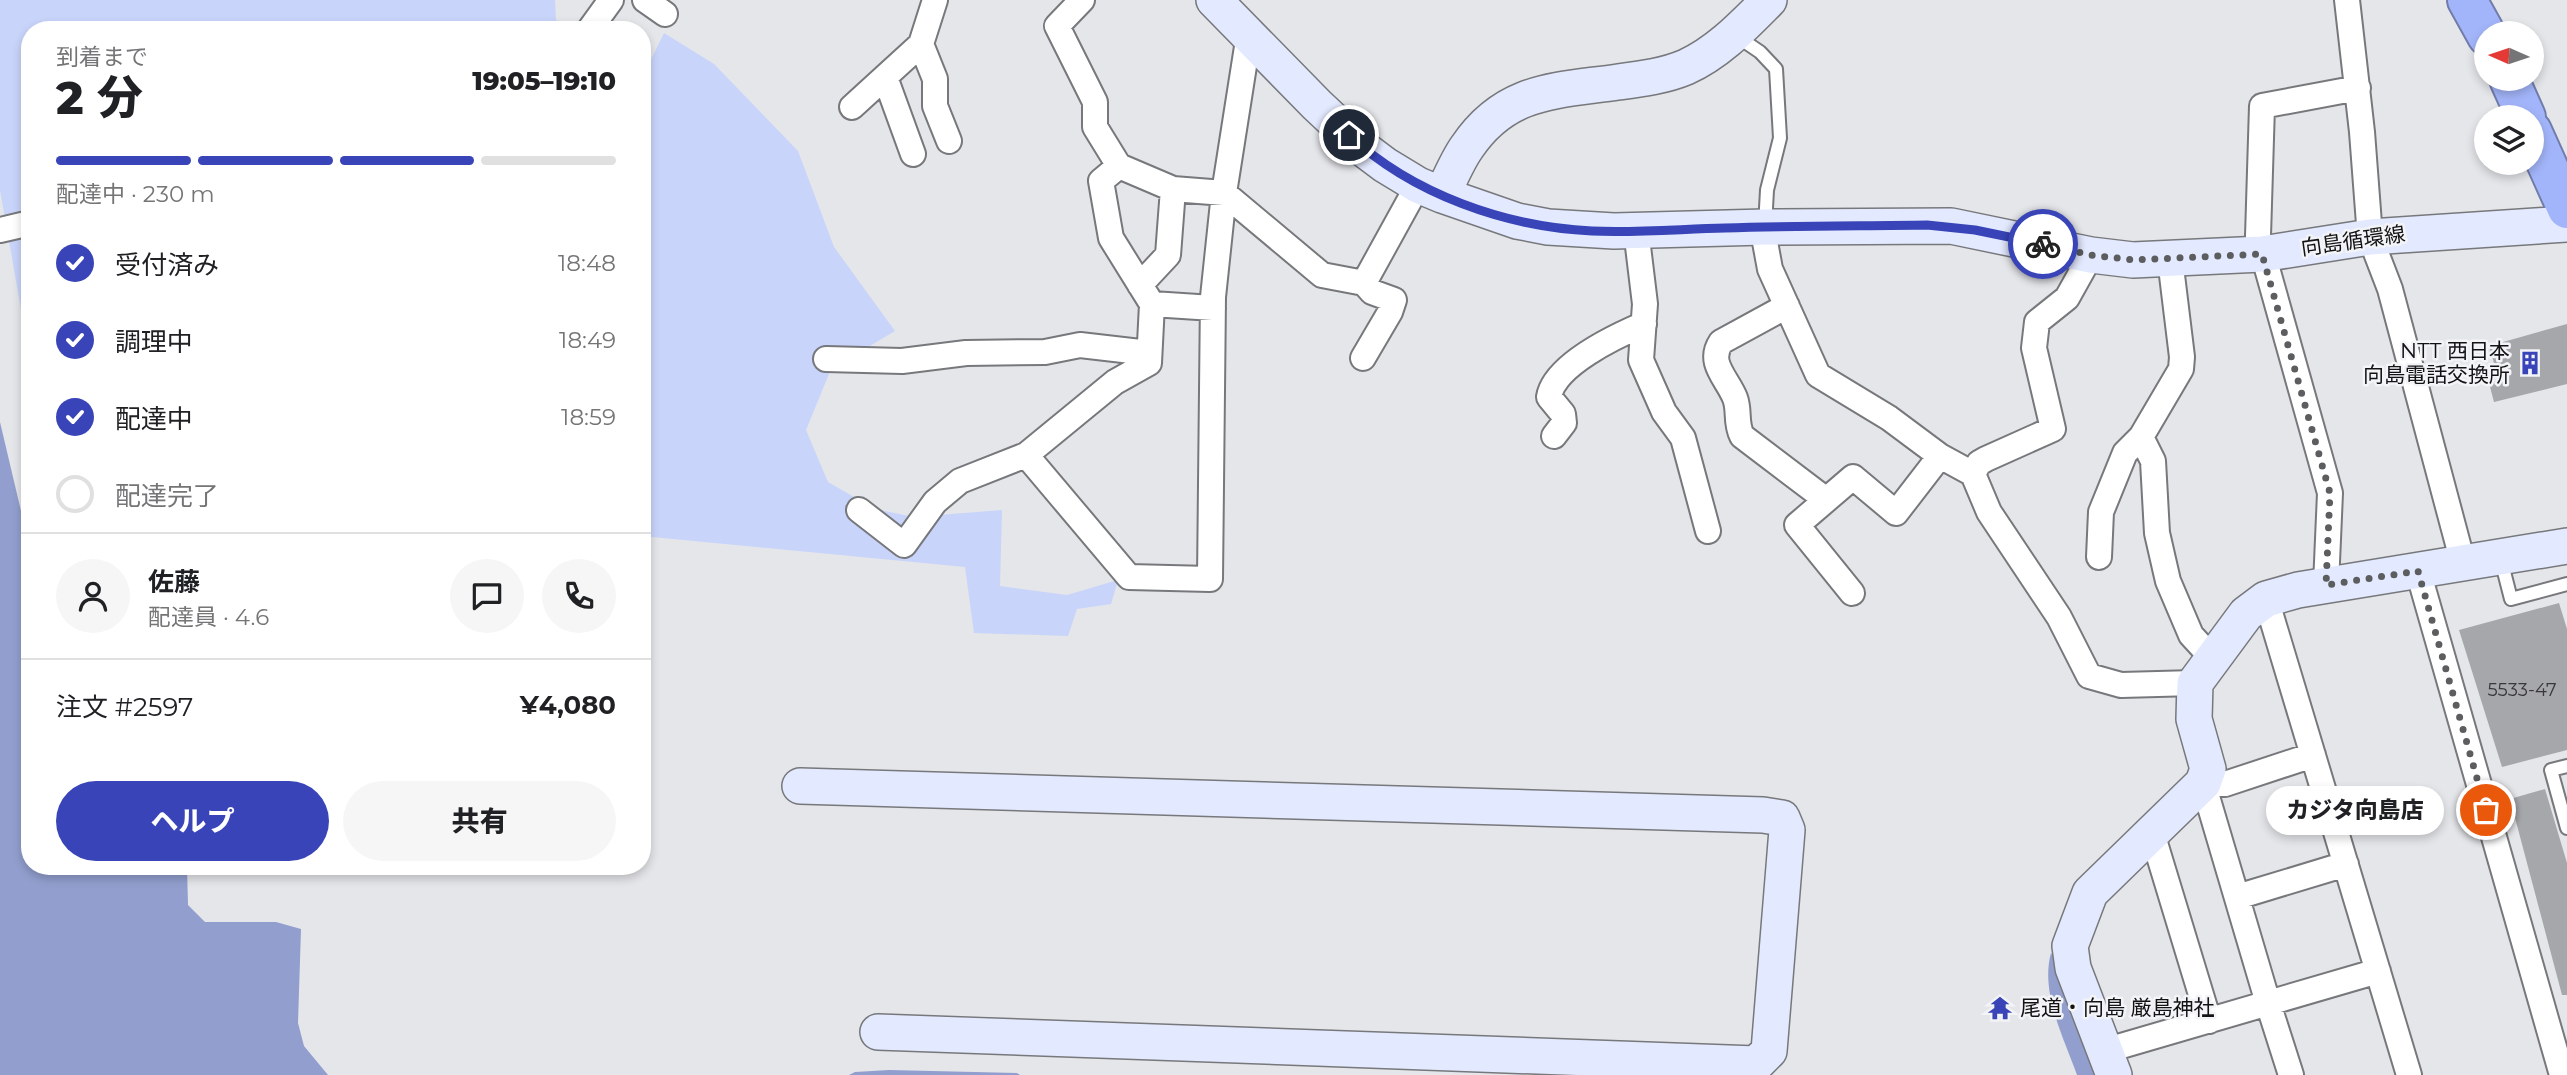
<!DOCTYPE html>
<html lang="ja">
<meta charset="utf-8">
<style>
:root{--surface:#fff;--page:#f6f6f6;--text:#202124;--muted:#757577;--line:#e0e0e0;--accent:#3844b7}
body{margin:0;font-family:Montserrat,"Noto Sans JP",sans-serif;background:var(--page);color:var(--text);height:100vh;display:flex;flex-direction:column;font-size:26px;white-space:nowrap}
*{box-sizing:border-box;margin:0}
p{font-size:23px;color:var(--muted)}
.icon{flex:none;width:38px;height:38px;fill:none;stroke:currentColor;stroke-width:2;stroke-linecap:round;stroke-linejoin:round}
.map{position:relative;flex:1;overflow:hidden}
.panel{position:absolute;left:21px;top:21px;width:630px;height:854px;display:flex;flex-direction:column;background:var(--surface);border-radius:28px;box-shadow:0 4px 10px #0003}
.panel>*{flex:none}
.needle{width:46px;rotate:273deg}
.controls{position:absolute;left:2474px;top:21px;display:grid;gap:14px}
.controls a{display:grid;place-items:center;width:70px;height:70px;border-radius:50%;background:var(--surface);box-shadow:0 4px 10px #0003;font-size:35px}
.pin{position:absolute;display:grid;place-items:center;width:60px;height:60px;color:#fff;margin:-30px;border:4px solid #fff;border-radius:50%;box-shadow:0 2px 7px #0007}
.courier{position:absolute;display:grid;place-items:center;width:70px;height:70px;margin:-35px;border:5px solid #3844b7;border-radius:50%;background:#fff;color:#222;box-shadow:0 2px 9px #0007}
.bubble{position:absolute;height:49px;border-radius:24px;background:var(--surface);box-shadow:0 4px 10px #0003;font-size:23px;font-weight:800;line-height:49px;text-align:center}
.headline em{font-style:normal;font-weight:800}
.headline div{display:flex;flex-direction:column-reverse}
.headline{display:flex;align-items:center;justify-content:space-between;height:119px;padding:0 35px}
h1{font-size:46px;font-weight:800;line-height:52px}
.bar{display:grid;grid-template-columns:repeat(4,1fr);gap:10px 7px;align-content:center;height:84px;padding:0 35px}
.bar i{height:9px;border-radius:5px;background:var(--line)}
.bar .current{background:var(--accent)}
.bar p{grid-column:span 4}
.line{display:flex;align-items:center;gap:18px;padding:0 35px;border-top:2px solid var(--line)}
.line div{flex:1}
.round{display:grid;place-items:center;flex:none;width:74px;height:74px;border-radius:37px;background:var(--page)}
ol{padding:0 35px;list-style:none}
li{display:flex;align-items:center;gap:21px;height:77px}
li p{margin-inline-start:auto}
li .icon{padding:7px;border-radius:50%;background:var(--accent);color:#fff;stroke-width:4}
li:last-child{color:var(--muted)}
li i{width:38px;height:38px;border:4px solid var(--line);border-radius:50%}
.primary-button{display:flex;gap:14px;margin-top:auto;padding:14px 35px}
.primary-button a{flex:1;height:80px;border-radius:42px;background:var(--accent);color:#fff;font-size:28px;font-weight:800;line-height:80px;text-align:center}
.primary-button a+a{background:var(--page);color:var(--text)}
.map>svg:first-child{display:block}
.green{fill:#c8d4fa}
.water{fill:#929fce}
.building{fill:#a6a7aa}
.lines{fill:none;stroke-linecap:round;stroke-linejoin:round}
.lane-casing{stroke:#77787b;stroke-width:16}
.street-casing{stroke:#77787b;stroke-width:28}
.secondary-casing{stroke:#77787b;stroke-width:38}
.highway-casing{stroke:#717caa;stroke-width:42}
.lane{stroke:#fff;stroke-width:12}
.street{stroke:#fff;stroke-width:24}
.secondary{stroke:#e3e9fe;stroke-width:35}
.highway{stroke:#a3b5fa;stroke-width:38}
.done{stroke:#5c5d5f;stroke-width:7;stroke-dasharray:0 12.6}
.route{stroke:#3844b7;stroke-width:9}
.labels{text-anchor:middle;stroke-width:5;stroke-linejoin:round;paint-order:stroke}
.number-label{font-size:18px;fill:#38383a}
.street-label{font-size:21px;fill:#131314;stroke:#f3f4f7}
.poi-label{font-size:21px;fill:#131314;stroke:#f3f4f7;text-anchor:end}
</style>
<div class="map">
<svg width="2567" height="1075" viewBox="0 0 2567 1075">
<rect width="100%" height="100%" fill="#e5e6ea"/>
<path class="green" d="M0,0H555L556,20L570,30H30V360L0,190Z
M664,33L714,64L798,151L834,247L895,331L831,369L806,430L828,482L875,509L914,517L1002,510L1000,586L1067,595L1118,580L1111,604L1077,609L1068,636L974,633L965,567L642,536V78Z"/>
<path class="water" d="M0,422L30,549V866H187L188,905L205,922H276L301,929L298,1023L304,1046L328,1075H0Z
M2051,953L2058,966L2099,1075H2077C2064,1038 2040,993 2051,953Z
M889,1070L1017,1073L1020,1075H849L855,1072Z"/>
<path class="building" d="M2567,324V384L2494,402L2489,383L2499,380L2489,346Z
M2559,603L2567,629V750L2502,767L2459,630Z
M2545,789L2567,863V995H2562L2510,799Z"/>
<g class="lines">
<g class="lane-casing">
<path id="lane" d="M1735,35L1760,52L1776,69L1780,138L1767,190L1765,226
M2501,560L2511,599L2567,584
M2567,766L2551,770L2567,828"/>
</g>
<g class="street-casing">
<path id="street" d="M645,0L665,14
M1082,0L1057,26L1095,102V127L1119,166L1173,189L1224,193L1322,275L1364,283L1418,185
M2347,0L2362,132L2370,237L2390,289L2463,563
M590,29L611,0
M921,44L935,79V106L949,141
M885,77L913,154
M852,107L921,44L935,0
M1119,166L1101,181L1111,238L1152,304
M1765,227V242L1770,269L1818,375L1889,418L1940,456L1973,474
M0,230L26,224
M1636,230L1645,304L1641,360L1664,412L1683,438L1708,531
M2091,255L2067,298L2037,322L2034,348L2053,429L1986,459L1979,463L1973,474L1989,512L2059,617L2089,676L2121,685L2195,683
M1140,285L1168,255L1173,189
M1787,306L1721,342C1707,363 1727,378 1735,398C1740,411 1735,422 1742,436L1825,499
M1363,358L1390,312L1394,300L1372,292L1364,283
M826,359L902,361L966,353L1045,352L1080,345L1149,353
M1554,436L1564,423L1563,414L1549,397C1554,365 1616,336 1644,324
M2141,437L2153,461L2157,533L2168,581L2191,635L2213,659
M1026,455L1129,577L1210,579L1213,297L1224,193L1249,34
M859,510L904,545L935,502L960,481L1026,455L1115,382L1149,363L1152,304L1213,308
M2099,557L2101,512L2125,453L2141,437L2181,369L2182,357L2170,259
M2418,571L2562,1075
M2326,585L2330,493L2258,236L2262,106L2358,88
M1852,593L1797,525L1853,477L1896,513L1940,456
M2266,599L2409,1075
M2152,833L2209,1021
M2237,897L2346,864
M2104,1051L2378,971
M2291,1075L2268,1003L2203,783L2225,784L2313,755"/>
</g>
<g class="secondary-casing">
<path id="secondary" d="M1214,0L1317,105L1365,150L1385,165L1418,185L1442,195L1517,221L1548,227L1614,231L1765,227L1951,226L2091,255L2133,260L2262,254L2370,237L2567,224
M1442,195C1450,179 1457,161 1467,147C1506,89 1556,91 1618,82C1641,79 1665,76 1686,67C1719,52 1744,25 1769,0
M800,786L1763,815L1782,818L1787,830L1769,1051L1756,1064L878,1032
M2114,1075L2073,968L2070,946L2090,893L2203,783L2208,769L2194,719L2195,683L2246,614L2266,599L2298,590L2567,546"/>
</g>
<g class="highway-casing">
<path id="highway" d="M2467,0L2487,36
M2509,79L2526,117
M2532,131L2567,209"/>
</g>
<use href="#lane" class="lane"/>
<use href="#street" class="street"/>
<use href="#secondary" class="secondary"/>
<use href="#highway" class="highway"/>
</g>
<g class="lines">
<path class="done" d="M2043,244L2091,255L2133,260L2262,254L2330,493L2326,585L2418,571L2486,810"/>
<path class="route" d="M1349,135C1412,194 1506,227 1592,231C1636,233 1681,229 1725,228C1792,226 1860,226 1927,225L1975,230L2043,244"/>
</g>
<defs>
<g id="building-bare" transform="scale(1.89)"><path d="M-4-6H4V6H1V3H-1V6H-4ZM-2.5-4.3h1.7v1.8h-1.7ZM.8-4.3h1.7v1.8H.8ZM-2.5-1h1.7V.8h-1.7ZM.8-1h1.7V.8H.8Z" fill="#3844b7" stroke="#f3f4f7" stroke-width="2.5" paint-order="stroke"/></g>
<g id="temple-bare" transform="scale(1.89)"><path d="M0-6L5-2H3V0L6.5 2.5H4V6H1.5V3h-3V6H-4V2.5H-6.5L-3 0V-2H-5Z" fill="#3844b7" stroke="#f3f4f7" stroke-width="2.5" paint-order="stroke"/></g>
</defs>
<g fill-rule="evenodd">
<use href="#building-bare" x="2530" y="363"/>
<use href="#temple-bare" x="2000" y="1008"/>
</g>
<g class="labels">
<g class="number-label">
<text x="2522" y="696">5533-47</text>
</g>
<g class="street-label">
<text transform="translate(2353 241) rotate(-8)" y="7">向島循環線</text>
</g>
<g class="poi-label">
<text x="2510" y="358">NTT 西日本<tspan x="2510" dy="24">向島電話交換所</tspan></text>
<text x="2020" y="1015" text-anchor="start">尾道・向島 厳島神社</text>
</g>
</g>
</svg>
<div class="controls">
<a><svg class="needle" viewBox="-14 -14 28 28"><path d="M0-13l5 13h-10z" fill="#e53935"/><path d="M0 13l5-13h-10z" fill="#757577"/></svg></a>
<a><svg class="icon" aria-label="layers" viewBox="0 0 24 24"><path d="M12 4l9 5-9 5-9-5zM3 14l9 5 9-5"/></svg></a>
</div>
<div class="pin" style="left:2486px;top:810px;background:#ea580c"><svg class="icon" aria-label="bag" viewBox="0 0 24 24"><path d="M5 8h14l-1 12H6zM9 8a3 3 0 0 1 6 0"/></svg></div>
<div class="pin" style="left:1349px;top:135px;background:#1f2937"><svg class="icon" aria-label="home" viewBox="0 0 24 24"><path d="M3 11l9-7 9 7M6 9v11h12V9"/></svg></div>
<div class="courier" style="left:2043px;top:244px"><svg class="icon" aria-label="bike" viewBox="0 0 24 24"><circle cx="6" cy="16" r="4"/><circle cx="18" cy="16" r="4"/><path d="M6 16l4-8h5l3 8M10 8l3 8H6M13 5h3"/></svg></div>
<div class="bubble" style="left:2266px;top:786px;width:178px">カジタ向島店</div>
<section class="panel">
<div class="headline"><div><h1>2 分</h1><p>到着まで</p></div><em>19:05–19:10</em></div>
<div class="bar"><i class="current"></i><i class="current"></i><i class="current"></i><i></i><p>配達中 · 230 m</p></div>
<ol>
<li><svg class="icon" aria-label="check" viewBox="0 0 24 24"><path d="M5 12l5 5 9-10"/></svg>受付済み<p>18:48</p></li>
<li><svg class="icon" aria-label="check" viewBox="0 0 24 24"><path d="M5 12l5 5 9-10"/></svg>調理中<p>18:49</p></li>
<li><svg class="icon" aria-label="check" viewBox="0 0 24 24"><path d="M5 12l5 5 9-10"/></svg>配達中<p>18:59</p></li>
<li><i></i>配達完了</li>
</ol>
<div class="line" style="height:126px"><a class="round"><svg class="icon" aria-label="person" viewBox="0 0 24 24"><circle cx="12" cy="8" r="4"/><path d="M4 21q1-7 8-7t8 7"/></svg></a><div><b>佐藤</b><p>配達員 · 4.6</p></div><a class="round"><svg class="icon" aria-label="chat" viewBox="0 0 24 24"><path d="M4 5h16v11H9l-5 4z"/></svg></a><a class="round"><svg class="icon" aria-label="phone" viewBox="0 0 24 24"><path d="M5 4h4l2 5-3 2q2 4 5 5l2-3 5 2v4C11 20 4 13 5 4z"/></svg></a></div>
<div class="line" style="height:91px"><div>注文 #2597</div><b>¥4,080</b></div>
<div class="primary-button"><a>ヘルプ</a><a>共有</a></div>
</section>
</div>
